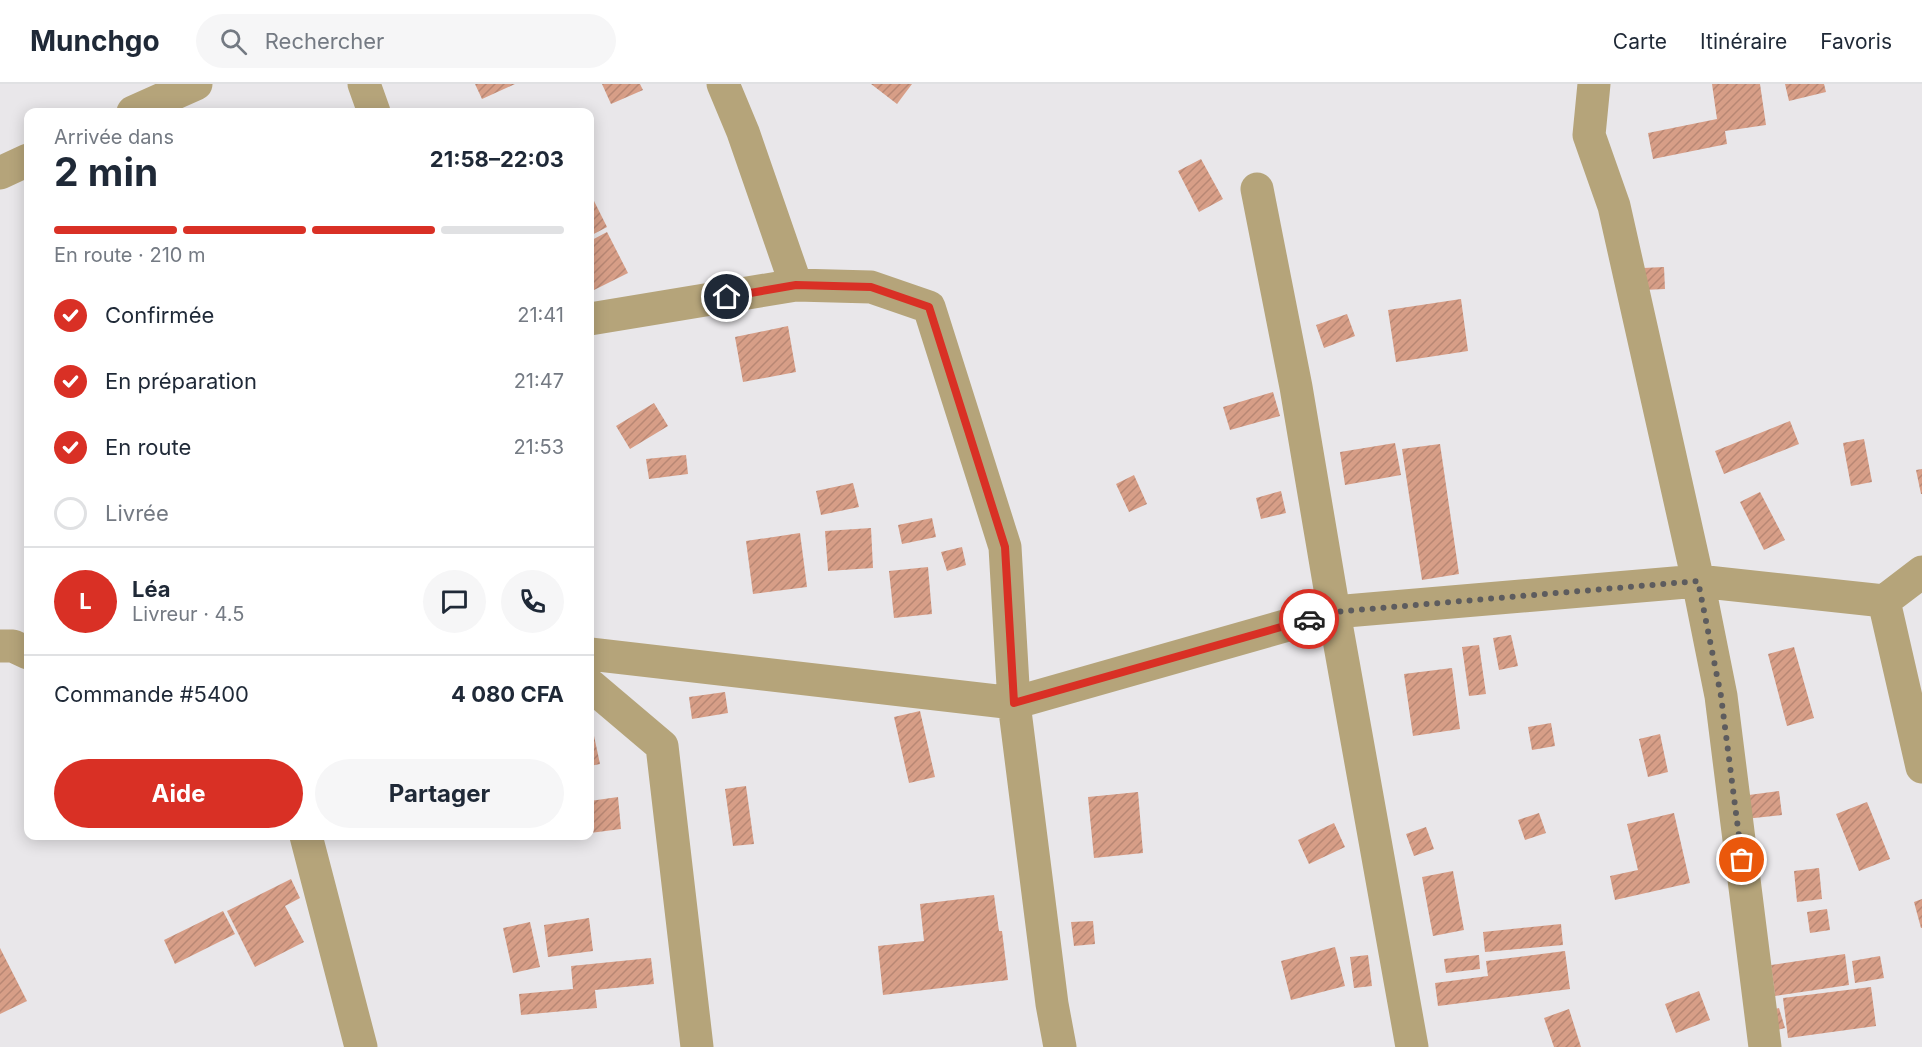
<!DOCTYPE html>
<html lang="fr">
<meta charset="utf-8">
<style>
:root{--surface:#fff;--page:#f6f6f7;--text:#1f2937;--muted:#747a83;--line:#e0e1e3;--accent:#d93025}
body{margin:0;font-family:Inter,sans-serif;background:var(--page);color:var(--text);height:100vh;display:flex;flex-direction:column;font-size:22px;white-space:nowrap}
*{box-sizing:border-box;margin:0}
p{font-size:20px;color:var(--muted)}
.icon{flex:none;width:33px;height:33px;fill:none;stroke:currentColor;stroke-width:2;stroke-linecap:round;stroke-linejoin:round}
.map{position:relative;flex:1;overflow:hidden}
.sheet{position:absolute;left:24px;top:24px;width:570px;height:732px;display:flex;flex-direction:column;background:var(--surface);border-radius:12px;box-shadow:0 3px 15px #0003}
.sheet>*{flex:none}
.pin{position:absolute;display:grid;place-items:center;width:51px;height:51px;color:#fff;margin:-26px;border:3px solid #fff;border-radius:50%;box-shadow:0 2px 6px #0007}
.courier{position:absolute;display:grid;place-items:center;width:60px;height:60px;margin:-30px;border:4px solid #d93025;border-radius:50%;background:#fff;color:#222;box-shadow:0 2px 8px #0007}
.summary em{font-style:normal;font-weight:700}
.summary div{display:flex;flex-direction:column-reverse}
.summary{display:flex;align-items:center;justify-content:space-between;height:102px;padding:0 30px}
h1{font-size:39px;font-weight:700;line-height:45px}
.bar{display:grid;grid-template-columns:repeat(4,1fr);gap:9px 6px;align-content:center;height:72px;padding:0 30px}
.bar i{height:8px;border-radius:4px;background:var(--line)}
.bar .current{background:var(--accent)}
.bar p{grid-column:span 4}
.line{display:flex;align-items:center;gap:15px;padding:0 30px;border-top:2px solid var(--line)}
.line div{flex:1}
.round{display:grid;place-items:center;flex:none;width:63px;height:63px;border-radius:32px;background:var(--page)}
ol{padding:0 30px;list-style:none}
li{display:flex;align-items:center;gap:18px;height:66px}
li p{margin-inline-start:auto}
li .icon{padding:6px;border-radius:50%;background:var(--accent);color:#fff;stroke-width:4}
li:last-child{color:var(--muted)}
li i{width:33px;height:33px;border:3px solid var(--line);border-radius:50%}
.action{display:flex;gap:12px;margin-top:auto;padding:12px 30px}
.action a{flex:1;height:69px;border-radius:36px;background:var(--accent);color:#fff;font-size:24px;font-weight:700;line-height:69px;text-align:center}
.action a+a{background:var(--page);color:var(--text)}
header{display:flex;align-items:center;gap:36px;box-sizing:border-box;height:84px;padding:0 30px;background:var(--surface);border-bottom:2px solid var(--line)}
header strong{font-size:28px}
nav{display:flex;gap:33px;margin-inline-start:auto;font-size:21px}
.search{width:420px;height:54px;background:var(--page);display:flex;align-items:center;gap:15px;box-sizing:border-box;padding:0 21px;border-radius:33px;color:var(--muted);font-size:22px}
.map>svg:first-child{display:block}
.building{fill:url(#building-hatch)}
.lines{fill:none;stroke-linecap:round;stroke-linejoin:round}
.minor{stroke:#b5a47a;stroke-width:33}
.done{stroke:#5d5c5e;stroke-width:6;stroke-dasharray:0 10.8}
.route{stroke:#d93025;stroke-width:8}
</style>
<header>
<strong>Munchgo</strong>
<div class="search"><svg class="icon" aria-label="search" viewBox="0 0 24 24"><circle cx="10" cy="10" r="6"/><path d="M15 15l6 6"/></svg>Rechercher</div>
<nav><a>Carte</a><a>Itinéraire</a><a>Favoris</a></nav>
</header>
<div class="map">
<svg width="1922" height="963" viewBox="0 0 1922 963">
<defs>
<pattern id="building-hatch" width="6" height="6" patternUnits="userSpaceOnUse" patternTransform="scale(1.5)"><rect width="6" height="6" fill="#d79e87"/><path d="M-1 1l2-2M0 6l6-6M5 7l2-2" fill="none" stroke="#b88774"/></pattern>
</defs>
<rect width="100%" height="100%" fill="#e9e7ea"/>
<path class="building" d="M475,0H515L482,15Z
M602,0H640L643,6L611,20Z
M871,0H912L897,20Z
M1712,0H1760L1766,41L1725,47L1727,60L1653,75L1648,49L1717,35Z
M1785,0H1824L1826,8L1789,17Z
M1201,75L1223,115L1199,128L1178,87Z
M590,109L607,143L590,152Z
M607,148L628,189L590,208V157Z
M1664,183L1665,205L1644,206L1643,184Z
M1461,215L1468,267L1396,278L1388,226Z
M1347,230L1355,252L1324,264L1316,241Z
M788,242L796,288L743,298L735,253Z
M1273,308L1280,332L1230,346L1223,323Z
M654,319L668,342L630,365L616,342Z
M1790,337L1799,360L1724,390L1715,367Z
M1864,355L1872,398L1851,402L1843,359Z
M1395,359L1401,391L1345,401L1340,368Z
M1440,360L1459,490L1422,496L1402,365Z
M686,371L688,390L649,395L646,375Z
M1922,385V410H1921L1916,386Z
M1134,391L1147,420L1129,428L1116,400Z
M853,399L859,423L821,431L816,407Z
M1281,407L1286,429L1261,435L1256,414Z
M1760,408L1785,456L1764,466L1740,418Z
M932,434L936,453L902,460L898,441Z
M871,444L873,484L828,487L825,447Z
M800,449L807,503L753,510L746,457Z
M962,463L966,481L947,487L941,468Z
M928,483L932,530L894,534L889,487Z
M1511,551L1518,582L1499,586L1493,554Z
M1479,561L1486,610L1469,612L1462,563Z
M1794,563L1814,634L1787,642L1768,570Z
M1452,584L1460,645L1413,652L1404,590Z
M725,608L728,629L692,635L689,613Z
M920,627L935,693L909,699L894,633Z
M590,633L600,680L590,682Z
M1551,639L1555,662L1532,666L1528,643Z
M1660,650L1668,688L1648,693L1639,655Z
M746,702L754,760L733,762L725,705Z
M1779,707L1782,731L1745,735L1726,714Z
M1138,708L1143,769L1094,774L1088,713Z
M618,713L621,745L590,749V717Z
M1867,718L1890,775L1859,787L1836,730Z
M1539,729L1546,749L1525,756L1518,736Z
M1674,729L1690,799L1615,816L1610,792L1638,786L1627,740Z
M1334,739L1345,763L1309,780L1298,756Z
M1426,743L1434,765L1414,772L1406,750Z
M528,752H554V753L529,756Z
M1819,784L1822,815L1797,818L1794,787Z
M1453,787L1464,846L1433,852L1422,793Z
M291,795L300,814L285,822L304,858L255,883L227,827Z
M994,811L999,847H1002L1008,896L883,911L878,862L924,857L920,820Z
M1922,815V844H1921L1914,818Z
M1827,825L1830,846L1810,849L1807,828Z
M223,827L235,850L175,880L164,856Z
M589,834L593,867L548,873L544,841Z
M1093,837L1095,860L1074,862L1071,838Z
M530,838L540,883L513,889L503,844Z
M1561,840L1563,861L1485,868L1483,848Z
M1335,863L1345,902L1291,916L1281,877Z
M0,864L27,917L0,930Z
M1565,867L1570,905L1438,922L1435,899L1488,892L1486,877Z
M1845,870L1849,901L1775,912L1771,881Z
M1368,871L1372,902L1354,904L1350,873Z
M1479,871L1480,885L1446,889L1444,875Z
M1880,872L1884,894L1855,899L1852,877Z
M651,874L654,900L595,906L597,924L521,931L519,910L573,905L571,882Z
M1871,903L1876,942L1788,954L1783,914Z
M1699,907L1710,936L1676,949L1665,920Z
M1779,924L1785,944L1765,949L1759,929Z
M1569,925L1581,963H1554L1544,934Z"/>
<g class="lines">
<path class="minor" d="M364,0L374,28
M723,0L743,48L796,201
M1594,0L1589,51L1614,122L1698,497L1721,612L1765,963
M133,28L196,0
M0,89L28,76
M1257,105L1296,303L1334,528L1412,963
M590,235L796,201L871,203L929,223L1005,463L1014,619L1052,920L1060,963
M1884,517L1922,683
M0,562H13L28,569
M590,570L1014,619L1334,528L1698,497L1884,517L1922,488
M590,601L662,662L697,963
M306,752L361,963"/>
</g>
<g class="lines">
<path class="done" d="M1309,535L1334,528L1698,497L1721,612L1742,776"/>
<path class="route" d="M727,213L796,201L871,203L929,223L1005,463L1014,619L1309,535"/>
</g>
</svg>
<div class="pin" style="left:1742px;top:776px;background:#ea580c"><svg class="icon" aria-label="bag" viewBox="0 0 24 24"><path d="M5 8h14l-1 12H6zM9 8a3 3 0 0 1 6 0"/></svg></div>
<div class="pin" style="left:727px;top:213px;background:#1f2937"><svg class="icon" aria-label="home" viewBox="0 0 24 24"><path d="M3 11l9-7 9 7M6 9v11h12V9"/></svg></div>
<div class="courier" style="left:1309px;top:535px"><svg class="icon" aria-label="car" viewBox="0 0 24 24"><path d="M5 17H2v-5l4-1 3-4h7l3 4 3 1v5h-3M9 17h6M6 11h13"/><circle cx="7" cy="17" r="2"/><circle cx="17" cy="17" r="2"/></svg></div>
<section class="sheet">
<div class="summary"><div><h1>2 min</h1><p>Arrivée dans</p></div><em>21:58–22:03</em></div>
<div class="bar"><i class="current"></i><i class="current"></i><i class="current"></i><i></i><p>En route · 210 m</p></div>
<ol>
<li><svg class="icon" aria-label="check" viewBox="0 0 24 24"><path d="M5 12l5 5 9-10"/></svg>Confirmée<p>21:41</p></li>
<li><svg class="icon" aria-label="check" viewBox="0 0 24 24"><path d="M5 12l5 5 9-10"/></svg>En préparation<p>21:47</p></li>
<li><svg class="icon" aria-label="check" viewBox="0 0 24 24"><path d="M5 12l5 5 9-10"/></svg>En route<p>21:53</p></li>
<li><i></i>Livrée</li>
</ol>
<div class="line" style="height:108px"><b class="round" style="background:var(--accent);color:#fff">L</b><div><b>Léa</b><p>Livreur · 4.5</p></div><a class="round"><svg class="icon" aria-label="chat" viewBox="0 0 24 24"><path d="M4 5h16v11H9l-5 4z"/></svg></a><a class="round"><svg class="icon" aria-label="phone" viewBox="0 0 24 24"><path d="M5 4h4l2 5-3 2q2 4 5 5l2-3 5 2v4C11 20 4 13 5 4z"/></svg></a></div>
<div class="line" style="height:78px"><div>Commande #5400</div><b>4 080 CFA</b></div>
<div class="action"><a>Aide</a><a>Partager</a></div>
</section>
</div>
